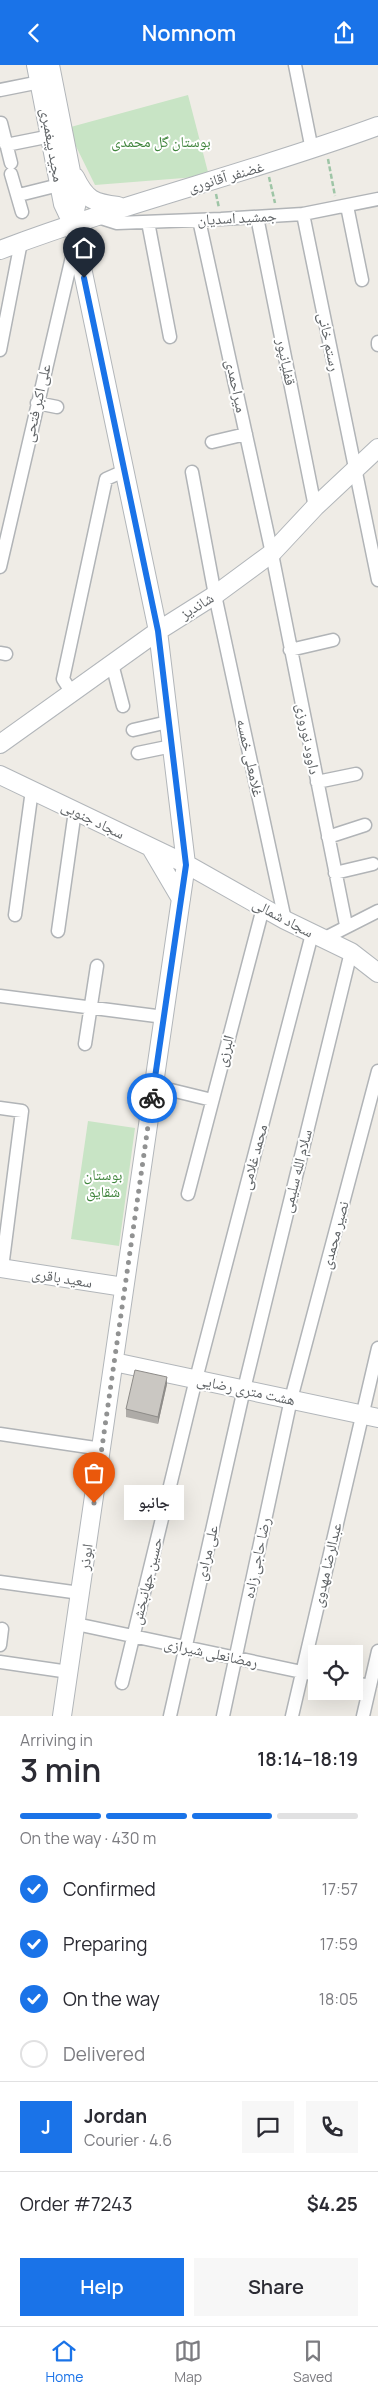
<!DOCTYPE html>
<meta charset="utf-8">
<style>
:root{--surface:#fff;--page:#f7f7f7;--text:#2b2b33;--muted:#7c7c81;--line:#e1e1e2;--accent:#1a73e8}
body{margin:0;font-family:Manrope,"Noto Naskh Arabic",sans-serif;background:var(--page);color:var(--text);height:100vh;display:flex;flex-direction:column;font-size:19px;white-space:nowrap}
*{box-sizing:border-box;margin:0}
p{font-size:16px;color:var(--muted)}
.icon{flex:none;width:28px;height:28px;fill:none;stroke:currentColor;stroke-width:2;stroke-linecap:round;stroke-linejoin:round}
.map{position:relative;height:1651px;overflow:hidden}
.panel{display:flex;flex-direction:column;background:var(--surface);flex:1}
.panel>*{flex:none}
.controls{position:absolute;left:308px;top:1580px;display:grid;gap:10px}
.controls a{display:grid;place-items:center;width:55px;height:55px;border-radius:0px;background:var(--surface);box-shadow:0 5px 20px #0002;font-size:25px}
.pin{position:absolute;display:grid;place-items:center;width:42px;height:42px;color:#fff;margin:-51px -21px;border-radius:50% 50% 50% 0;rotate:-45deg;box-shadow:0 0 5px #0007}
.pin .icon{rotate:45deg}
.courier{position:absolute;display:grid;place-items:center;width:50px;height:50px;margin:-25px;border:4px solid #1a73e8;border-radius:50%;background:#fff;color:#222;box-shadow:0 1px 6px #0007}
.bubble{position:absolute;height:35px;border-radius:0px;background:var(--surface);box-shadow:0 5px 20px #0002;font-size:16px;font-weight:600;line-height:35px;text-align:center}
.headline em{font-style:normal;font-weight:600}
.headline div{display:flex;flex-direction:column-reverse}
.headline{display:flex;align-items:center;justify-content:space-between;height:85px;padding:0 20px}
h1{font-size:32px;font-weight:600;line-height:38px}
.bar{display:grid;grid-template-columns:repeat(4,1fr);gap:8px 5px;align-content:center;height:60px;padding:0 20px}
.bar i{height:6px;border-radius:4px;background:var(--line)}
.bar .selected{background:var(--accent)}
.bar p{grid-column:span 4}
.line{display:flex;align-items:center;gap:12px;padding:0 20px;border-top:1px solid var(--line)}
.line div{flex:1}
.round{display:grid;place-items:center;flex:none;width:52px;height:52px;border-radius:0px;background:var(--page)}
ol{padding:0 20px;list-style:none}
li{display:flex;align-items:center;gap:15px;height:55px}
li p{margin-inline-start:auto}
li .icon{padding:5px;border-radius:50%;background:var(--accent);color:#fff;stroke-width:4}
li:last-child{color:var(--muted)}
li i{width:28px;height:28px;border:2px solid var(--line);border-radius:50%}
.action{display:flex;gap:10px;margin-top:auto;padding:10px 20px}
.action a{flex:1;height:58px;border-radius:0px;background:var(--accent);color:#fff;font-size:20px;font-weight:600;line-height:58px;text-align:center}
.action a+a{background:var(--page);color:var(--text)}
header{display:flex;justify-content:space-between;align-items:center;height:65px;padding:0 20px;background:var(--accent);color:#fff;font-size:22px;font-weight:600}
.dock{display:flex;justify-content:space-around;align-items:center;height:70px;border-top:1px solid var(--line);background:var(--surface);font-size:14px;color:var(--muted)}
.dock a{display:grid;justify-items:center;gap:2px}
.dock .selected{color:var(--accent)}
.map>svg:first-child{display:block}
.park{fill:#c8e4c5}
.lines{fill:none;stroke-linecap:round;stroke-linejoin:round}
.street-casing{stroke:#b1b4b7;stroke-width:15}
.secondary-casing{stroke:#b2b6ba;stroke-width:20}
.path{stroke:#9ec5a6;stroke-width:2.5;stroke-dasharray:5 2.5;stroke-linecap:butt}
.street{stroke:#fff;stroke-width:12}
.secondary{stroke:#fff;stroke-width:18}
.wall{fill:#aeaba7}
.shaded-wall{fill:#8d8b88}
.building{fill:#cac7c2;stroke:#8d8b88}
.done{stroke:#919292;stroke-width:5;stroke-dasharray:0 9}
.route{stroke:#1a73e8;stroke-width:6}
.labels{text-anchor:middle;stroke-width:4;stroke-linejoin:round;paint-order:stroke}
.park-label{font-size:15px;fill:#40853d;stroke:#fff}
.street-label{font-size:15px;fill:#5e6265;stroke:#fff}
</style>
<header><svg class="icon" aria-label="back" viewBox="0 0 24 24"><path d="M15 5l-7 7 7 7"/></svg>Nomnom<svg class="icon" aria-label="share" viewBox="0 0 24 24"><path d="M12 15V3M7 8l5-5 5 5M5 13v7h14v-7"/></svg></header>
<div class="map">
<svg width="378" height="1651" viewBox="0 0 378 1651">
<rect width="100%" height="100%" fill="#efece6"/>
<path class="park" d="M188,30L209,111L95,120L67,63Z
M88,1056L135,1063L119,1181L71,1174Z"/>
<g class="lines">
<g class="street-casing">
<path id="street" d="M295,0L312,85
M0,25L40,17
M1,58L11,98
M6,80L51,71
M11,109L22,147
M19,130L59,120
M347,141L362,215
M303,149L378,515
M95,151L117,158L221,154L303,149L378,134
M257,152L315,442
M199,155L271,484L346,860
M148,157L170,272
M378,277V280
M0,285L21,177
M37,338L57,342
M212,377L246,369
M192,407L215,530L285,855
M0,502L75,179
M290,585L333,575
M0,588L6,589
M112,599L123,641
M72,628L63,614L106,414L124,406
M133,665L168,657
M138,688L172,681
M317,717L356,709
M328,772L365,760
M335,808L373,799
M15,850L32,725
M58,866L75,746
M323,874L378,846
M0,931L164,952
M85,979L97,901
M171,1025L212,1035
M0,1043L22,1046L2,1203
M188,1129L263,843
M0,1369L102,1384
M0,1517L80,1528
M76,1559L316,1610
M0,1580L2,1564
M0,1597L69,1607
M122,1618L196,1314L312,869
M354,1618L370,1621
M170,1651L244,1324L351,887
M223,1651L291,1334L378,1006
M292,1651L378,1283
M363,1651L378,1586"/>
</g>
<g class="secondary-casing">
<path id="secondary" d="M36,0L63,139L72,158L76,174L158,566L186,799L62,1651
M50,0L77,137L72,158
M75,112C86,135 94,138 118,141
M0,185C124,138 253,107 378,61
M0,679L158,566L215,530L272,488L315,442L378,383
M0,710L186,799L285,855L351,887L378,908
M151,783L181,834
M0,1203L124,1222
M114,1297L378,1353"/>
</g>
<path class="path" d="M328,94L335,131
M269,112L275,138
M216,129L219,143"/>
<use href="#street" class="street"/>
<use href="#secondary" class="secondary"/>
</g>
<path class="wall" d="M167,1319L158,1359L126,1352V1344Z"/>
<path class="shaded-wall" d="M167,1312V1319L158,1359V1352Z"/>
<path class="building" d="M135,1305L167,1312L158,1352L126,1344Z"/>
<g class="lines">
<path class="done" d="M94,1438L152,1033"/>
<path class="route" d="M84,213L158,566L186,800L152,1033"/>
</g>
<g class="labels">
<g class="park-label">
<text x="161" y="82">بوستان گل محمدی</text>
<text x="103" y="1115">بوستان<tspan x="103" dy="17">شقایق</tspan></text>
</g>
<g class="street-label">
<text transform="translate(52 80) rotate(80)" y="5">مجید پیغمبری</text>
<text transform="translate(226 112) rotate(-16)" y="5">غضنفر آقانوری</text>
<text transform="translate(237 153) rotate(-3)" y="5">جمشید اسدیان</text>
<text transform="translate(329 277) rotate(78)" y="5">رستم خانی</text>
<text transform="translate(286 297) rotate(79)" y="5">قفلیانپور</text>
<text transform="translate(236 321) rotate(78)" y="5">میراحمدی</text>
<text transform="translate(37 338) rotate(-77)" y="5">علی اکبر فتحی</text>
<text transform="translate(197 541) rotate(-32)" y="5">شاندیز</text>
<text transform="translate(308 674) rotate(79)" y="5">داوود نوروزی</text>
<text transform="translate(250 693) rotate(78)" y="5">غلامعلی خمسه</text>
<text transform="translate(93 755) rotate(26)" y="5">سجاد جنوبی</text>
<text transform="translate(283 853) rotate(28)" y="5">سجاد شمالی</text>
<text transform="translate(225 986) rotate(-75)" y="5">البرزی</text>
<text transform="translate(254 1092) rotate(-75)" y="5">محمد غلامی</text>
<text transform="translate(297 1106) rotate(-76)" y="5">سلام الله سلیمی</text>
<text transform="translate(335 1170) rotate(-75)" y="5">نصیر محمدی</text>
<text transform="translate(62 1213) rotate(9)" y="5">سعید باقری</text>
<text transform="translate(246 1325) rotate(12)" y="5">هشت متری رضایی</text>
<text transform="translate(207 1488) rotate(-77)" y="5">علی مرادی</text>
<text transform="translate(86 1492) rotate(-82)" y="5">ابوذر</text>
<text transform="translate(257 1493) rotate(-78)" y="5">رضا حاجی زاده</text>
<text transform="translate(327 1500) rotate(-77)" y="5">عبدالرضا مهدوی</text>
<text transform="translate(147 1516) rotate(-76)" y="5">حسین جهانبخش</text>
<text transform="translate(211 1588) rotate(12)" y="5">رمضانعلی شیرازی</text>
</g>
</g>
</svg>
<div class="controls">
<a><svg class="icon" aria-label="locate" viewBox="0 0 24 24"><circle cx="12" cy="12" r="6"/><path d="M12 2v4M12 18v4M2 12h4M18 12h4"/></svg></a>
</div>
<div class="pin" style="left:94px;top:1438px;background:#ea580c"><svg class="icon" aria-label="bag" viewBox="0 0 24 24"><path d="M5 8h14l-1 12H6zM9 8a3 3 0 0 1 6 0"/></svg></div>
<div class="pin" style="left:84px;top:213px;background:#1f2937"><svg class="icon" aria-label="home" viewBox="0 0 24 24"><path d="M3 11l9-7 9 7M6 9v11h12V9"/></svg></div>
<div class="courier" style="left:152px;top:1033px"><svg class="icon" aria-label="bike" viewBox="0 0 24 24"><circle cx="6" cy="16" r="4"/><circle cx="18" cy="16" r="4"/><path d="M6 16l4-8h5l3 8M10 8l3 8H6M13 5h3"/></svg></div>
<div class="bubble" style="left:124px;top:1420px;width:60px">جانبو</div>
</div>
<section class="panel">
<div class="headline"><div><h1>3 min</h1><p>Arriving in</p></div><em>18:14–18:19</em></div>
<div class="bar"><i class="selected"></i><i class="selected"></i><i class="selected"></i><i></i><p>On the way · 430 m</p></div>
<ol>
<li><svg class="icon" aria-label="check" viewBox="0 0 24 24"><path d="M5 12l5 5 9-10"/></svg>Confirmed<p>17:57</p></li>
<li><svg class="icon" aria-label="check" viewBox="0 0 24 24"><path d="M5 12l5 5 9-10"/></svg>Preparing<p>17:59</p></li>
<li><svg class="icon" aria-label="check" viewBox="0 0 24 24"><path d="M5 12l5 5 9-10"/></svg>On the way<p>18:05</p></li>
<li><i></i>Delivered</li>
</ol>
<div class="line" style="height:90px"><b class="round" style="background:var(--accent);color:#fff">J</b><div><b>Jordan</b><p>Courier · 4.6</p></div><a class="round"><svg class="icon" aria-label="chat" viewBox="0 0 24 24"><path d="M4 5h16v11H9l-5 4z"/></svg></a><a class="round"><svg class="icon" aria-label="phone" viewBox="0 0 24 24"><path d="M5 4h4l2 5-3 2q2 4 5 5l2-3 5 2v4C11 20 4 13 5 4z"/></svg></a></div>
<div class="line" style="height:65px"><div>Order #7243</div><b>$4.25</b></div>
<div class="action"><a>Help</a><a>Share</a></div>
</section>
<nav class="dock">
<a class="selected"><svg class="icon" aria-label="home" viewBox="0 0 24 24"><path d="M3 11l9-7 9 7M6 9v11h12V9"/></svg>Home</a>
<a><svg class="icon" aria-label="map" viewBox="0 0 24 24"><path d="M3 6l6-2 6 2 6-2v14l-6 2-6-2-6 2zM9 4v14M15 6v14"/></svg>Map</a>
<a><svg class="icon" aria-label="saved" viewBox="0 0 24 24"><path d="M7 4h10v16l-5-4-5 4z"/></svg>Saved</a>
</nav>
